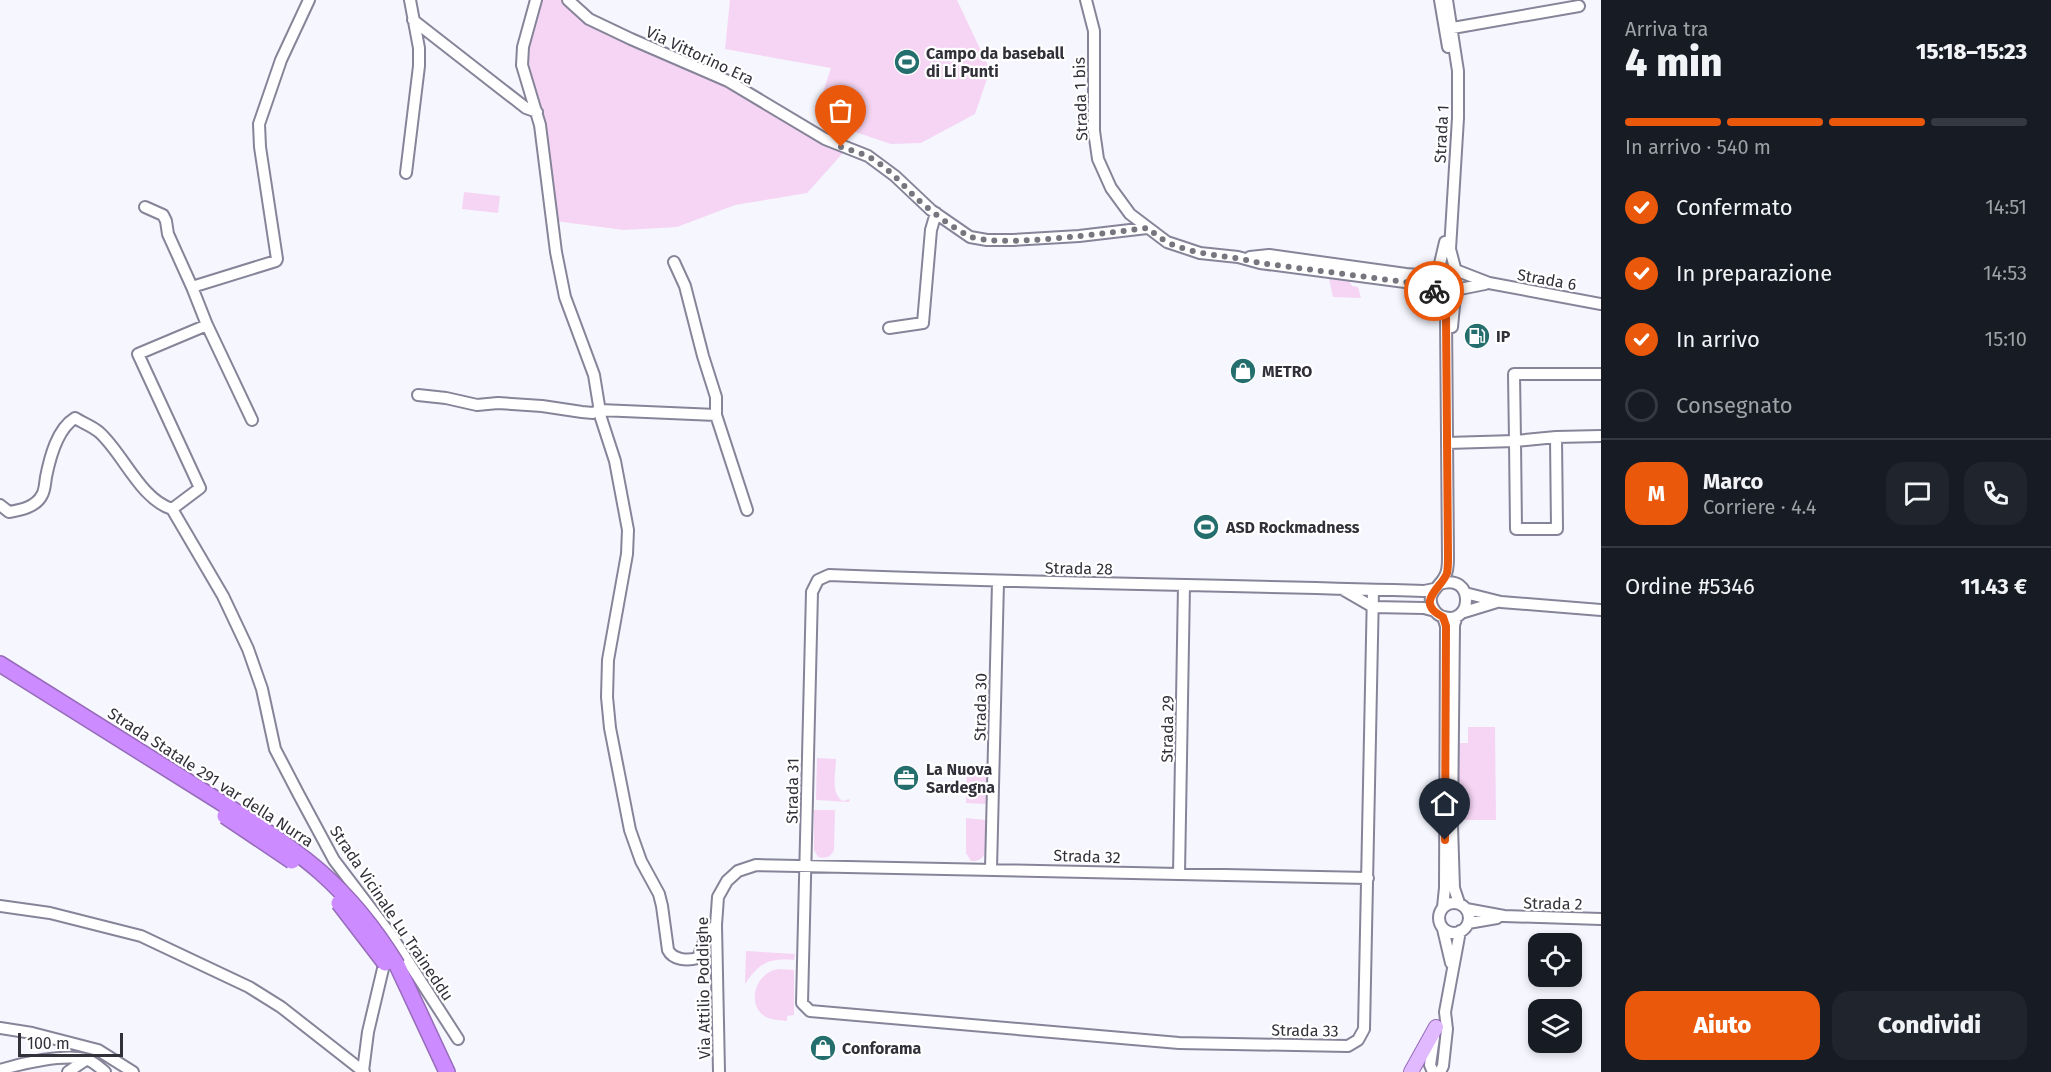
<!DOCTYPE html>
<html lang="it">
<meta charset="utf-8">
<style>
:root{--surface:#171b24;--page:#20242c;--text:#f1f3f6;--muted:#9ea1a6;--line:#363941;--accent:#ea580c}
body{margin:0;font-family:"Fira Sans",sans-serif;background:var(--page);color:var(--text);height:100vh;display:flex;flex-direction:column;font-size:22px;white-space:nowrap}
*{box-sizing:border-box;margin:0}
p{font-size:20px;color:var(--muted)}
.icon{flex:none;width:33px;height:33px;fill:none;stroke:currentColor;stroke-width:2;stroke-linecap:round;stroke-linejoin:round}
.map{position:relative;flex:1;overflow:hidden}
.drawer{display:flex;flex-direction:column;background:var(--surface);width:450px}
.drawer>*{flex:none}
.controls{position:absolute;left:1528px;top:933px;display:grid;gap:12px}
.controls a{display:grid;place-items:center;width:54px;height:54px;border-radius:12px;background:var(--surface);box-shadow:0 3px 9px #0003;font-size:30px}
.scale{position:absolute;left:18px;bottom:15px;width:105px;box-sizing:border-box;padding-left:6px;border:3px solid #32313a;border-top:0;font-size:16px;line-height:21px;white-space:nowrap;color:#32313a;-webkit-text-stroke:4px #fff;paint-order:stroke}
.pin{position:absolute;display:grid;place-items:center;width:51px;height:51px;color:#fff;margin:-62px -26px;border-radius:50% 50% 50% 0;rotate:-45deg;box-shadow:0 0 6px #0007}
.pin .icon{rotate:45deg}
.courier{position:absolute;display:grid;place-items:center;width:60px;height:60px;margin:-30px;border:4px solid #ea580c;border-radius:50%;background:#fff;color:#222;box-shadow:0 2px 8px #0007}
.head em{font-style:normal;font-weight:800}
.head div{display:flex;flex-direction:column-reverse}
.head{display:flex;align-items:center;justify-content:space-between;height:102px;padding:0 24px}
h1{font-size:39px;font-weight:800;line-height:45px}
.bar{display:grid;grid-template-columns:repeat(4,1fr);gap:9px 6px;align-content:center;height:72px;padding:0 24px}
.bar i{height:8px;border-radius:4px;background:var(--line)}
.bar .selected{background:var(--accent)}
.bar p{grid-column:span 4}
.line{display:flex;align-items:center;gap:15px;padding:0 24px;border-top:2px solid var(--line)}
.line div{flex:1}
.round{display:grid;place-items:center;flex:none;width:63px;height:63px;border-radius:18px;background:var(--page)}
ol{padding:0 24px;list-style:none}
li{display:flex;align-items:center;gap:18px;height:66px}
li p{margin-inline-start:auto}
li .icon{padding:6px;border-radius:50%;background:var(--accent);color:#fff;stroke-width:4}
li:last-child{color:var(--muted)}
li i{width:33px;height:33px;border:3px solid var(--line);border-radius:50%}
.cta{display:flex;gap:12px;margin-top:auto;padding:12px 24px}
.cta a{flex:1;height:69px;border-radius:18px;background:var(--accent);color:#fff;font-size:24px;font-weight:800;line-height:69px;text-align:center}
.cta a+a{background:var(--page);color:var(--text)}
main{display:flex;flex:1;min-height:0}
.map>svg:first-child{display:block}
.green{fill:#f5d5f3}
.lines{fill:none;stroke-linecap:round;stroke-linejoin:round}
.minor-casing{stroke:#868498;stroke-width:14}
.major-casing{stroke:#966cb9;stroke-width:16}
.highway-casing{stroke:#966cb9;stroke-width:18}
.minor{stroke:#fff;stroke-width:10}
.major{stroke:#e0b9fe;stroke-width:14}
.highway{stroke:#cc8bfe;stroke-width:15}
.highway-bridge-casing{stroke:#966cb9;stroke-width:18;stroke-linecap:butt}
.highway-bridge{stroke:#cc8bfe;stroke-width:15}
.done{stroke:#77767f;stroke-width:6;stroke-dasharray:0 10.8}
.route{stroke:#ea580c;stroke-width:8}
.labels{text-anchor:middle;stroke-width:4.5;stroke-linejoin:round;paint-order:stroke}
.poi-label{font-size:16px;font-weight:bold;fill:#32313a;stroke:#fff;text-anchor:start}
.street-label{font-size:16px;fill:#32313a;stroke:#fff}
</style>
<main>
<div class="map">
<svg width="1601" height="1072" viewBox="0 0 1601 1072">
<rect width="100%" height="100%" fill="#f6f6ff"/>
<path class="green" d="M538,0H566L592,21L773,104L843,153L807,193L735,205L677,227L624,230L555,221L541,116L525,56Z
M730,0H957L990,70L975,114L921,143L891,144L837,126L818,107L831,68L725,49Z
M464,192L500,196L498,213L462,209Z
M1329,279L1349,281L1352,286L1358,287L1361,298L1333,297Z
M1468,727H1495L1496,820H1463L1457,817L1456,743H1468Z
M817,758L836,759C836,772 830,794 843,801L850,799L849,802L816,800Z
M967,766L988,767L987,800L985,804L966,803Z
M814,810H835L834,850C831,857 826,859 818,857L814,850Z
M966,818L986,820C986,834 992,863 971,861L966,853Z
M746,951L795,954L794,960C769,958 759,963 745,984Z
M779,969L794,970V1015L787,1016V1021C781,1020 774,1020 768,1018C745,1008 754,972 779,969Z"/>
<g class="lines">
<g class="minor-casing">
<path id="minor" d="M536,0L523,47L522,65L540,125L556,252L565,297L594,375L601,418L615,461L628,530L627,554L608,660L607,697L610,728L630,830L641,861L659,894L662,906L668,950C673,960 687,961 698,958L707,933L716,925
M568,0L589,19L631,39L728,81L825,139L868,156L895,176L931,210L970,237L987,240H1013L1079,236L1147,228
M1086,0L1094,31V131L1098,159L1111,188L1130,214L1167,242L1200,253L1238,257L1260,263L1405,282L1432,288
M1440,0L1448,47
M1447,0L1458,71V118L1450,249L1455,268
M413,20L526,108L537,112
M1447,29L1579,6
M406,173L419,66V48L410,0
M145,207L163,215L166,221L168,234L192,287
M1250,257L1269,255L1406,274L1419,275L1435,271
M674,262L685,286L703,356L716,397V415L747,510
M1439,268L1445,242
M1458,271L1489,283L1601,304
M1460,289L1485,284
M1438,295L1446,316L1448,558C1448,564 1448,571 1445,576C1440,587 1425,593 1433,608C1435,612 1439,616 1444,617C1473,626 1475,572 1440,584
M207,325L252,420
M1452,327L1455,295
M889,328L923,323L931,230L936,213
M418,395L446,398L477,405L498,403L542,406L582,412L593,413L600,410L716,415
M1556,437L1557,529H1516L1515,441L1556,437L1601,436
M1447,443L1515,441L1514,374H1601
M0,505L9,512C21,510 36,507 42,495C45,490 45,483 46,477C50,457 57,429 75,418C83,423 92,426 99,432C123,453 140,499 172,509
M172,509L200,488L138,354L207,325L192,287L276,261L277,259L260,147L259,124L281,60L309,0
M172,509L223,596L248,649L262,689L275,749L299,795L334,860L391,935L458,1039
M1342,589L1373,607L1424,608L1435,611
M1373,590L1364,1029L1358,1040L1348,1046L1179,1043L810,1011L802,1003L812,592L818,580L829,575C1027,583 1226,585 1424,591L1434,589
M1465,593L1501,602L1601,610
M1461,613L1497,602
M1457,616L1454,625L1452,826L1454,888L1459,903
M991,869L998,582
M1179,874L1184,585
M1439 918a15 15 0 1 1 30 0a15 15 0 1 1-30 0Z
M0,906L50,913L141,936L249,987L281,1007L364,1072
M1443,907L1445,888L1446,626L1443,617
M1466,909L1504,916L1601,919
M1468,923L1497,918
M1443,929L1451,963
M0,1028L32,1033L98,1050L133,1072
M0,1070C22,1063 63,1054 85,1059C92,1060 100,1068 105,1072
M363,1071L368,1032L386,956
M68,1072L87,1059
M719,1072L716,925L718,897L727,881L738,871L756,865L1368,878
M1433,1072L1430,1065L1434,1037
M1440,1072L1443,1066L1447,1029L1445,1012L1460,931"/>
</g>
<g class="major-casing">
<path id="major" d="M1411,1072L1436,1027"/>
</g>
<g class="highway-casing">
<path id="highway" d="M0,664L222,803
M397,965L447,1072"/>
</g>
<use href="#minor" class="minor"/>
<use href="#major" class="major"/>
<use href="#highway" class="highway"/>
<g class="highway-bridge-casing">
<path id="highway-bridge" d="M222,803C299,850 349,886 397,965
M225,816L292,861
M339,903L385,963"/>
</g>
<use href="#highway-bridge" class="highway-bridge"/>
</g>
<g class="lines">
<path class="done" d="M841,147C850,150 859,152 867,156C887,166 901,183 916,198C932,212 950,226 969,236C997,249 1112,232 1148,228C1154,233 1160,238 1167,242C1195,256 1230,255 1260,263L1405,282L1419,284L1434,291"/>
<path class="route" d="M1434,291L1438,295L1446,316L1448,558C1448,562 1448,568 1447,573C1443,587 1413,602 1443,617L1446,626L1445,840"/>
</g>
<defs>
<g id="stadium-disc" transform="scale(1.35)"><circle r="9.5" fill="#246f6e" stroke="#fff"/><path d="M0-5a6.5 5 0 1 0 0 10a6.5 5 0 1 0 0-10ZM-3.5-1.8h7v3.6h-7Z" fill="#fff"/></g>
<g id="fuel-disc" transform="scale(1.35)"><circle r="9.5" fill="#246f6e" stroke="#fff"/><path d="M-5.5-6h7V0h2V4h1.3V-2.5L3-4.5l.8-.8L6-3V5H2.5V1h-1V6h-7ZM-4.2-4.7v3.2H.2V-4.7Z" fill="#fff"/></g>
<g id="shop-disc" transform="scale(1.35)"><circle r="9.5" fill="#246f6e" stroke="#fff"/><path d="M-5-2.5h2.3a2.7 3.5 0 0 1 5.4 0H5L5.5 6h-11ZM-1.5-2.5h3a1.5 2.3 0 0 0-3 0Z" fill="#fff"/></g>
<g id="office-disc" transform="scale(1.35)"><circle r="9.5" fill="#246f6e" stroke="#fff"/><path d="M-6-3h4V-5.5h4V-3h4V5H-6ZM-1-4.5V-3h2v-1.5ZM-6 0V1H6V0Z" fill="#fff"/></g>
</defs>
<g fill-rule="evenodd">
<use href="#stadium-disc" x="907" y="62"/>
<use href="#fuel-disc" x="1477" y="336"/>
<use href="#shop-disc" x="1243" y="371"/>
<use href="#stadium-disc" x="1206" y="527"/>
<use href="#office-disc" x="906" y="778"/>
<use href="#shop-disc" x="823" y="1048"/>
</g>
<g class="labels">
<g class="poi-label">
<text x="926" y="59">Campo da baseball<tspan x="926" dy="18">di Li Punti</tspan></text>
<text x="1496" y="342">IP</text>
<text x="1262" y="377">METRO</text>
<text x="1226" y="533">ASD Rockmadness</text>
<text x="926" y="775">La Nuova<tspan x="926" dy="18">Sardegna</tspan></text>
<text x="842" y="1054">Conforama</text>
</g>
<g class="street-label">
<text transform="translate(700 55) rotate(25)" y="6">Via Vittorino Era</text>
<text transform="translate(1080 99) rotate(-92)" y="6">Strada 1 bis</text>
<text transform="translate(1441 134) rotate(-87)" y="6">Strada 1</text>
<text transform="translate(1547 279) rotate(10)" y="6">Strada 6</text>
<text transform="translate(1079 568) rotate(1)" y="6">Strada 28</text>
<text transform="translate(980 707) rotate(-89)" y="6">Strada 30</text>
<text transform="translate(1167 729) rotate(-89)" y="6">Strada 29</text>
<text transform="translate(211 777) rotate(33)" y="6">Strada Statale 291 var della Nurra</text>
<text transform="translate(792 791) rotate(-89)" y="6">Strada 31</text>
<text transform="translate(1087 856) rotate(2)" y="6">Strada 32</text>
<text transform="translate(1553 903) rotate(1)" y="6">Strada 2</text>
<text transform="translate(392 913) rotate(56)" y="6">Strada Vicinale Lu Traineddu</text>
<text transform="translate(703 988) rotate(-91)" y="6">Via Attilio Poddighe</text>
<text transform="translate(1305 1030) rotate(1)" y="6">Strada 33</text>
</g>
</g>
</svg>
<div class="controls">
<a><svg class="icon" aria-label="locate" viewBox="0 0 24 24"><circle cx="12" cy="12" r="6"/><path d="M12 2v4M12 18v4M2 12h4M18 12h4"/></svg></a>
<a><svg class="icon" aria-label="layers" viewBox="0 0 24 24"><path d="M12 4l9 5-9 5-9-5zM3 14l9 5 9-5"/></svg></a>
</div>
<div class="scale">100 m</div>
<div class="pin" style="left:841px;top:147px;background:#ea580c"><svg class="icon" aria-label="bag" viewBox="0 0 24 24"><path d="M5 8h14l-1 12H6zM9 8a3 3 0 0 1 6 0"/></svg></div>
<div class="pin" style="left:1445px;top:840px;background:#1f2937"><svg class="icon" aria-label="home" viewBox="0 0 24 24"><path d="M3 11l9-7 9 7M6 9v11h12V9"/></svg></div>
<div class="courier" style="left:1434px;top:291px"><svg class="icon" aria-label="bike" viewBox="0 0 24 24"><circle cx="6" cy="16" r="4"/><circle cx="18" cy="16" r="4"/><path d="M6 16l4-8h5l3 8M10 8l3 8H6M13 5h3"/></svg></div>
</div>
<section class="drawer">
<div class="head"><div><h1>4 min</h1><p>Arriva tra</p></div><em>15:18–15:23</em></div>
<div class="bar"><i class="selected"></i><i class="selected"></i><i class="selected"></i><i></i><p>In arrivo · 540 m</p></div>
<ol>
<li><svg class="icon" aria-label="check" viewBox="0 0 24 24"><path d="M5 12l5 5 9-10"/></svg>Confermato<p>14:51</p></li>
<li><svg class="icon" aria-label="check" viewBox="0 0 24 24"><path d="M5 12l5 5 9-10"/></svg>In preparazione<p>14:53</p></li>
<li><svg class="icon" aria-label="check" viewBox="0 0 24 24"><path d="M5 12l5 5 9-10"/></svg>In arrivo<p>15:10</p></li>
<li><i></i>Consegnato</li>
</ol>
<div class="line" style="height:108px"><b class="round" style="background:var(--accent);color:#fff">M</b><div><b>Marco</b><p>Corriere · 4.4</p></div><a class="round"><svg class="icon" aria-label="chat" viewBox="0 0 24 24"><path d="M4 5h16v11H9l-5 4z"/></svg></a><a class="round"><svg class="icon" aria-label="phone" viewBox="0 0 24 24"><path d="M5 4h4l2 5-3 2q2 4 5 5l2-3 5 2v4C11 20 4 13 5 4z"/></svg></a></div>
<div class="line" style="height:78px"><div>Ordine #5346</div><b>11.43 €</b></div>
<div class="cta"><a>Aiuto</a><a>Condividi</a></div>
</section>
</main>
